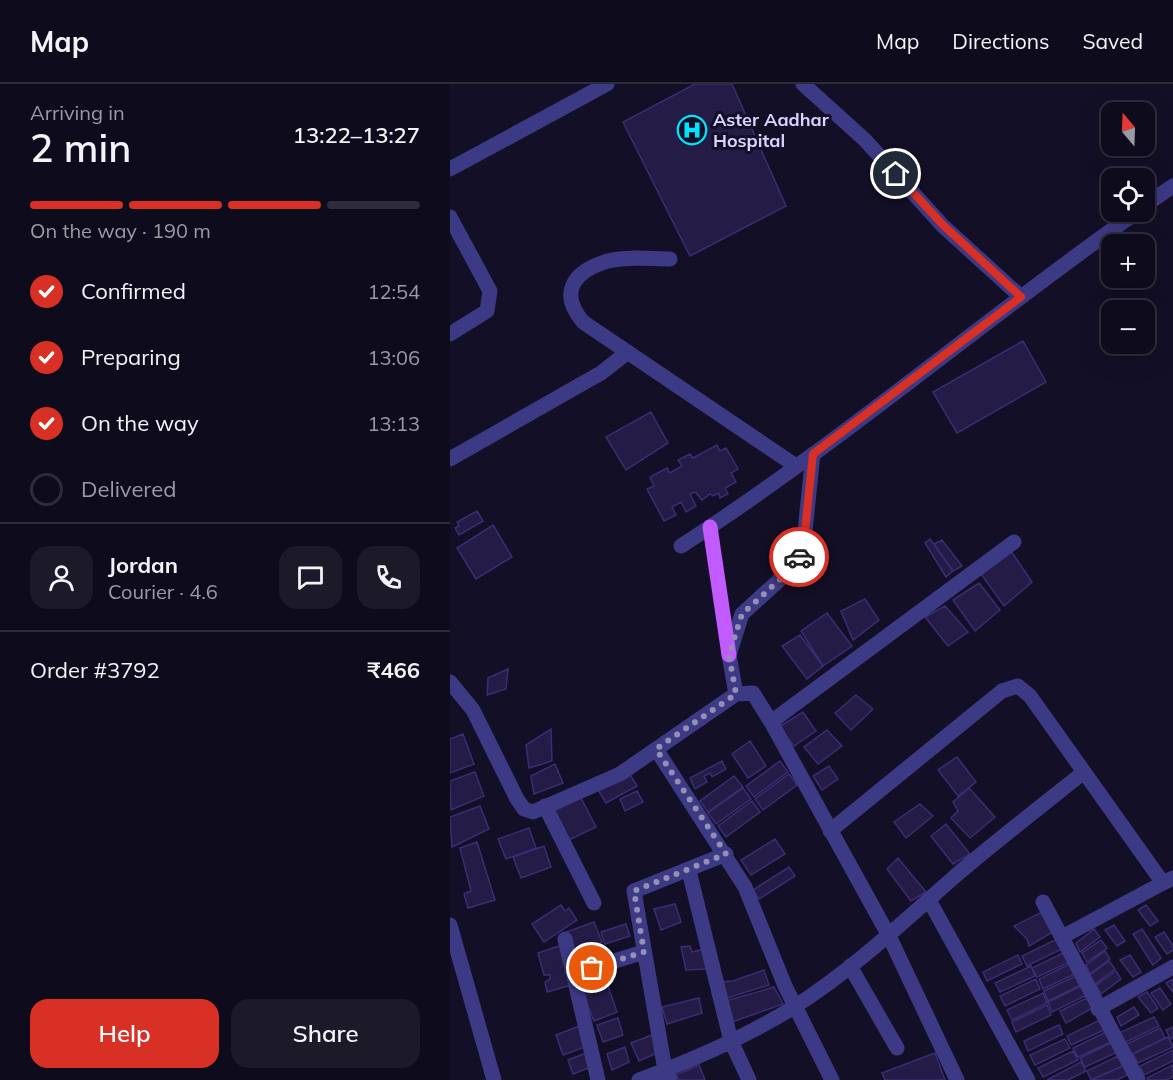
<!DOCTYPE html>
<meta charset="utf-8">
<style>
:root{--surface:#0e0b1c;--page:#1c1929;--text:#f1f3f6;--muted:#9b9ba3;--line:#2e2b3b;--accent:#d93025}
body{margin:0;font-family:Mulish,sans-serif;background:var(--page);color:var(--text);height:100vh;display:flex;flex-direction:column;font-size:22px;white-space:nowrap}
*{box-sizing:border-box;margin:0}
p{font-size:20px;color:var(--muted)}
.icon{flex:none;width:33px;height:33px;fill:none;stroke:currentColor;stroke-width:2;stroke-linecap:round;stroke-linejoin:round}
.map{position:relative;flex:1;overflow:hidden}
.details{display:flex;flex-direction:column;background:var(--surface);width:450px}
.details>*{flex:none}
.needle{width:39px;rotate:341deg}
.fabs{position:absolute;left:651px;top:18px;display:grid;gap:12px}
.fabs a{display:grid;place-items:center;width:54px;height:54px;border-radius:12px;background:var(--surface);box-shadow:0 6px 24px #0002,0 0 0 2px var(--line);font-size:30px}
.pin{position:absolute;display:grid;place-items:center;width:51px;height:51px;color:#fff;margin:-26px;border:3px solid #fff;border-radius:50%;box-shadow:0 2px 6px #0007}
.courier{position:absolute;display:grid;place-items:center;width:60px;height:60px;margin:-30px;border:4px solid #d93025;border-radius:50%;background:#fff;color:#222;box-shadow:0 2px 8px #0007}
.summary em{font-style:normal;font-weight:600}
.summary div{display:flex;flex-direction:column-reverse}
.summary{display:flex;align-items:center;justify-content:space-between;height:102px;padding:0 30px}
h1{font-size:39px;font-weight:600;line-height:45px}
.bar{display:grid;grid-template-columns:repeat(4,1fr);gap:9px 6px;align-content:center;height:72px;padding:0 30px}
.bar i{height:8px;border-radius:4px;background:var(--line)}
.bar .active{background:var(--accent)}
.bar p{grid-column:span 4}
.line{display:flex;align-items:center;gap:15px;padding:0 30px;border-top:2px solid var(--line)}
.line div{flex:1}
.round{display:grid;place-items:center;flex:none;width:63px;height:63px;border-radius:18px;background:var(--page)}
ol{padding:0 30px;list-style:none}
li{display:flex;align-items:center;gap:18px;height:66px}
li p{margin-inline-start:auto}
li .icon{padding:6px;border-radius:50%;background:var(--accent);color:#fff;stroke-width:4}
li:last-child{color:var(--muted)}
li i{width:33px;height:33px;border:3px solid var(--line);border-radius:50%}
.cta{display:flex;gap:12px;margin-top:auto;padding:12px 30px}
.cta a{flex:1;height:69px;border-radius:18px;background:var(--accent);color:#fff;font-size:24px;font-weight:600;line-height:69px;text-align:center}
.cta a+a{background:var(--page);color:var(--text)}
header{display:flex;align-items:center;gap:36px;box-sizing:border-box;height:84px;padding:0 30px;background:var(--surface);border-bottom:2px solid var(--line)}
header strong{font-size:28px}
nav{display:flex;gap:33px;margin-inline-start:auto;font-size:21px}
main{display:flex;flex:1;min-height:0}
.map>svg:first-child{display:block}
.building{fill:#241b47;stroke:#3b2d73;stroke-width:1.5}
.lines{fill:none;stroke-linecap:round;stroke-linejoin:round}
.minor{stroke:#3d3a85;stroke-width:15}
.major{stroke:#c25bff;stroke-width:15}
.done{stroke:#948fb3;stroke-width:6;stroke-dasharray:0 10.8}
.route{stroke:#d93025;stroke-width:8}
.labels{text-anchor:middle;stroke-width:6;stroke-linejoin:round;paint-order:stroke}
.poi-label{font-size:18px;font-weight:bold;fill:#d9d4ff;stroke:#130f26;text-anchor:start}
</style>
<header>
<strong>Map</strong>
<nav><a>Map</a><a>Directions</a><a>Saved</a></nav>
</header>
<main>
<section class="details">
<div class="summary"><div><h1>2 min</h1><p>Arriving in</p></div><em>13:22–13:27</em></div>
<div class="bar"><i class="active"></i><i class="active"></i><i class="active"></i><i></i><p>On the way · 190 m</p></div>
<ol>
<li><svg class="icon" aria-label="check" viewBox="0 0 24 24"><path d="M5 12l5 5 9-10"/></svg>Confirmed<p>12:54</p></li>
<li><svg class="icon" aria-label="check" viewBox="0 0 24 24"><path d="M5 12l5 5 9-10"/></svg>Preparing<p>13:06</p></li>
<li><svg class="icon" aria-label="check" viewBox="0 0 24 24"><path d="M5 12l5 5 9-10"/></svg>On the way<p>13:13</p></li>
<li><i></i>Delivered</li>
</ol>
<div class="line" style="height:108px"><a class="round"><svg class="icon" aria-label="person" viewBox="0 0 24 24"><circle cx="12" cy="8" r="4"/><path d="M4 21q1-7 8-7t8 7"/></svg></a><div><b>Jordan</b><p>Courier · 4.6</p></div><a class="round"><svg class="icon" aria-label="chat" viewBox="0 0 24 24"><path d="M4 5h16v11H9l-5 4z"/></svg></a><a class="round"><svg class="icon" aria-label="phone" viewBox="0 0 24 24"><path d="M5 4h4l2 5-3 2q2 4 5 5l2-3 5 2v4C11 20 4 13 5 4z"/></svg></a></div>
<div class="line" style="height:78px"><div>Order #3792</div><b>₹466</b></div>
<div class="cta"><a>Help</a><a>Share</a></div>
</section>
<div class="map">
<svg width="723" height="996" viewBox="0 0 723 996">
<rect width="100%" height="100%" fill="#130f26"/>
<path class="building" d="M245,0H282L336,122L240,172L173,38Z
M573,257L596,298L507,349L483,308Z
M201,328L218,359L176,386L156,353Z
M267,361L270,367L276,364L288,385L281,389L286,398L275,404L278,410L270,414L269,409L263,412L260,410L252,416L245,408L240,410L246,422L236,428L231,418L222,423L226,431L214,437L197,405L204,402L200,393L217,384L220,389L232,382L228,376L240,370L243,374Z
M27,427L33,437L9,451L5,444L9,442L7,438Z
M43,441L62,473L26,495L7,464Z
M480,455L503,487L496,493L475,459Z
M492,456L512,482L503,487L484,460Z
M561,467L582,498L554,522L531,490Z
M529,499L550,526L525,547L503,516Z
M415,515L429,536L403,556L391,527Z
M495,522L518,548L498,562L475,533Z
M377,529L402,562L373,582L351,547Z
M350,551L373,582L357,595L332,562Z
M58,585L56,605L37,611L38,594Z
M406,611L423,625L401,646L385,629Z
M353,628L366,647L344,662L329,643Z
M101,645L102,677L79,684L76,661Z
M377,646L392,662L368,680L354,663Z
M13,650L24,680L0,689V655Z
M300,657L316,682L298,694L282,670Z
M507,673L526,698L508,712L488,686Z
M272,677L276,685L262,693L260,689L254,692L257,698L245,705L240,694Z
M330,677L338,688L304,713L296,702Z
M105,680L113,699L84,710L81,692Z
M379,682L388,695L372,706L363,692Z
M25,688L34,712L1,726L0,697Z
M179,689L187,702L156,719L148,706Z
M339,690L347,701L313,726L305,715Z
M284,692L293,703L258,728L250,717Z
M293,704L301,715L266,740L258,729Z
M519,704L545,733L520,754L501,734L508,727L503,718Z
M187,707L193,718L175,727L170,715Z
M131,714L146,743L119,756L102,728Z
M302,717L310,728L276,753L268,742Z
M470,720L483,732L456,754L444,738Z
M30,722L39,745L2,763L0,733Z
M496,740L520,770L503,780L481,752Z
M79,744L86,764L56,775L48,755Z
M325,755L335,770L301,791L291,776Z
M27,758L45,816L18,824L14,810L21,807L10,764Z
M94,762L101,783L71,794L63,773Z
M448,774L476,808L461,817L437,785Z
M339,783L345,792L309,815L303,806Z
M225,820L231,838L211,846L204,825Z
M111,821L115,827L119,824L127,836L94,858L82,840Z
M696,821L708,837L700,842L688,826Z
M594,827L603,848L579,862L577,855L564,842Z
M144,838L152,858L121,869L114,849Z
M176,840L180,852L155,860L151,848Z
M664,841L675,857L667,862L655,846Z
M644,845L650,853L630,868L626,859Z
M692,845L711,874L703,881L683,850Z
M714,848L723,862V866L717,870L705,853Z
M607,855L612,865L577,882L572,872Z
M651,856L657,864L637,878L632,869Z
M112,861L125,900L97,908L95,898L100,895V891H94L88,869Z
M240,862L242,868L254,865L256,885L236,886L231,863Z
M617,867L622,877L587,893L582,884Z
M655,867L660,875L640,890L636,881Z
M568,871L572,880L537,897L533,888Z
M680,871L691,888L683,893L670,876Z
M659,877L665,885L645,900L640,891Z
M624,878L629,888L593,905L589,895Z
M581,882L585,892L550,908L545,899Z
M314,886L319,901L277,914L271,898L283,897Z
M152,887L156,899L136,905L132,894Z
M666,887L671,895L651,910L646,901Z
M628,891L633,900L598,917L594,907Z
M586,895L590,905L555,922L550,912Z
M723,895V908L716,899Z
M633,901L637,911L602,928L598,918Z
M158,902L167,928L144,937L134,912Z
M324,903L333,920L282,938L276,917Z
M710,904L721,920L713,926L701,909Z
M697,908L708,924L701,929L688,913Z
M593,909L597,919L562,936L557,926Z
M639,913L644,923L616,939L610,927Z
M249,914L252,929L217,940L212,923Z
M597,921L601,931L566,948L562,938Z
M684,923L689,931L671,942L667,933Z
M704,933L709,942L674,959L669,949Z
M168,934L173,951L153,958L147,941Z
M652,935L656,945L621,961L617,952Z
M132,941L140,961L113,971L106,951Z
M609,941L613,950L578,967L574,957Z
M723,943V954L721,955L716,946Z
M710,944L715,954L680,971L675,961Z
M658,947L663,957L628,973L623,964Z
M202,951L209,968L189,977L181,959Z
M718,953L723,963L688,979L683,970Z
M615,955L620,964L585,981L580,971Z
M665,957L670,967L635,983L630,974Z
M175,963L179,978L162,986L157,970Z
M723,966V977L694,991L690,982Z
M623,967L628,976L593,993L588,984Z
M136,969L141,983L123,990L118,976Z
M485,969L495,996H435L432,989Z
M672,970L677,980L641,996L637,987Z
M631,978L636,987L618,996H597Z
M677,980L681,989L667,996H642Z
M249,981L255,996H229L226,991Z
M723,981V993L716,996H698L697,994Z"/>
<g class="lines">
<path class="minor" d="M353,0L415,56L493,142L571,213
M0,85L157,0
M694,122L723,102
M0,133L40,207L37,227L0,250
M220,175C201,175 177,172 158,177C124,187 108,208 133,238L346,382
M0,375L151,289L178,268
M231,462C389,360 533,236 687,128
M0,598L23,626L67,715L74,725L83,728L170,690L286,610L303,609L321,638L564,458
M286,610L279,571L292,530L348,479L355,447L363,370
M321,638L439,852L507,996
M206,665L295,803L335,902L382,996
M95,722L144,819
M380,747L552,607L568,602L580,612L713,799L723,794
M239,787L281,957L299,996
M479,816L578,996
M593,818L688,996
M0,841L44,996
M612,853L713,799
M115,855L148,996
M400,882L447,964
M125,889L194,868
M648,925L723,883
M189,996C243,976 296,953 344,923C402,886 452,839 503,794C546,757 590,723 634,688
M220,996L215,986L184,807L276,770"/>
<path class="major" d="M260,443L279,571"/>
</g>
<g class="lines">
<path class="done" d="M142,884L194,868L184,807L276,770L206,665L286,610L279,571L292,530L348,479L349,473"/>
<path class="route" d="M349,473L355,447L363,370L571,213L493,141L446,90"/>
</g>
<defs>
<g id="hospital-ring" transform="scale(1.5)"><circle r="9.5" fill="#130f26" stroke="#00e5ff" stroke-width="1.5"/><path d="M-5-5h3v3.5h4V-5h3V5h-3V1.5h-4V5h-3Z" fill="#00e5ff"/></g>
</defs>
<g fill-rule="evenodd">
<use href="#hospital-ring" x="242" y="46"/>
</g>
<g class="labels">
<g class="poi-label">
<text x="263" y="42">Aster Aadhar<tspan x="263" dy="21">Hospital</tspan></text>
</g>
</g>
</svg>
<div class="fabs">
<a><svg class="needle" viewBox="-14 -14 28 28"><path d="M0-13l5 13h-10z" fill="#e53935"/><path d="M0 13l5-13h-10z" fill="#9b9ba3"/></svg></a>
<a><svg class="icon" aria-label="locate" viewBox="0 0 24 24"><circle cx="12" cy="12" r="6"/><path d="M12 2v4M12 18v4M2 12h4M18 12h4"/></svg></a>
<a>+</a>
<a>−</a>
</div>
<div class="pin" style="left:142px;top:884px;background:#ea580c"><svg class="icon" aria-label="bag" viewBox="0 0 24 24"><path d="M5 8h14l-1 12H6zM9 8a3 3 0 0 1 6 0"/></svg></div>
<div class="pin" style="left:446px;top:90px;background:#1f2937"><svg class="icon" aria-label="home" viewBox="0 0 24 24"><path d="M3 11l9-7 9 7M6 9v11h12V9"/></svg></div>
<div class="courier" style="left:349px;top:473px"><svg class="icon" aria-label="car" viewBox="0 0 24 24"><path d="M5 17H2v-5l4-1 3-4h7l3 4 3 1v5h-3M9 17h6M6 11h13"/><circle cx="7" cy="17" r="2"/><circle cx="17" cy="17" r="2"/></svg></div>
</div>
</main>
